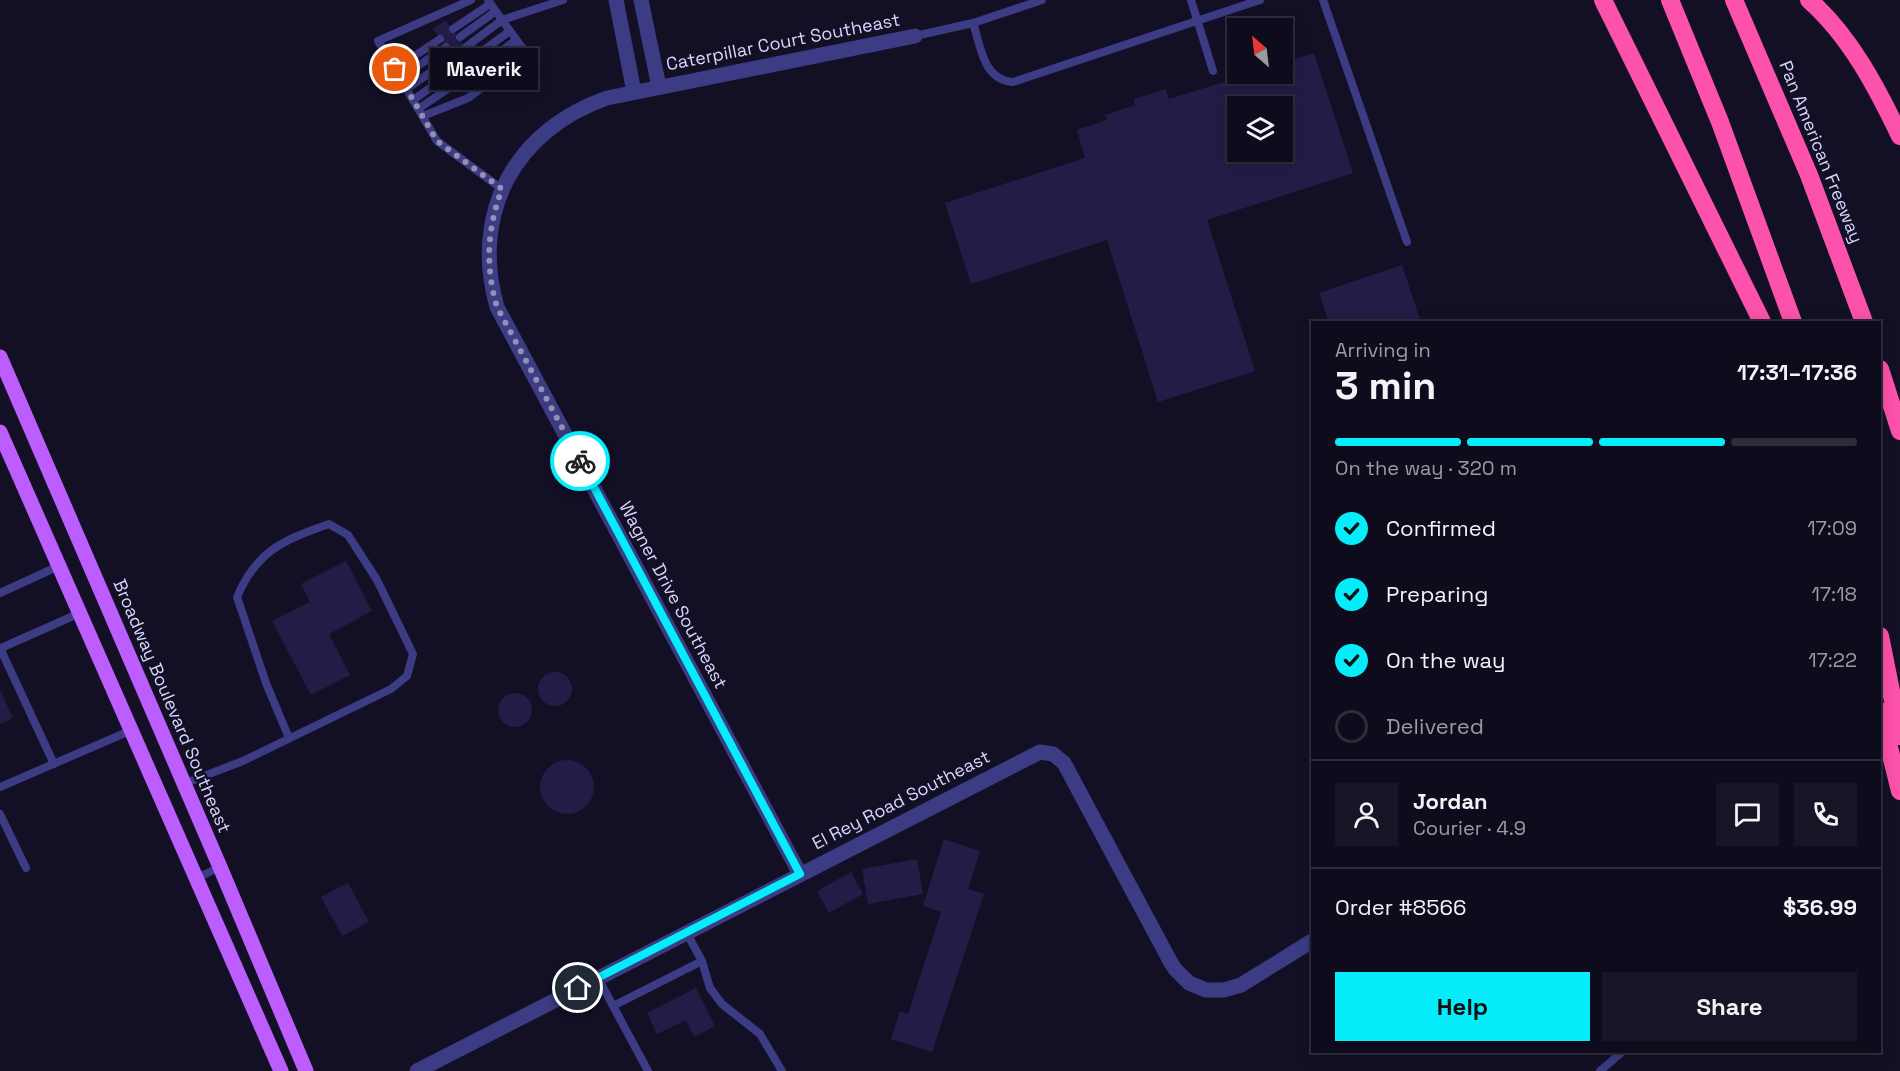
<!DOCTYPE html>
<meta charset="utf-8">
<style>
:root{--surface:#0e0c1c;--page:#171525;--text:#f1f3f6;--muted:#9b9ba3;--line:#2e2c3b;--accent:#05edfb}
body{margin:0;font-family:"Space Grotesk",sans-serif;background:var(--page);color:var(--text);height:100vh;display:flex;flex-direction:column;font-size:22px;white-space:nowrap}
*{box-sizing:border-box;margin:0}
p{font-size:20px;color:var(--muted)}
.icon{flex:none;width:33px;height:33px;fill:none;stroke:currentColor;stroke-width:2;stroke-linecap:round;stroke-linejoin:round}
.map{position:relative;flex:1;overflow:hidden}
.side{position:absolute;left:1311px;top:321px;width:570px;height:732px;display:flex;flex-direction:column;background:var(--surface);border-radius:0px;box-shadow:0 3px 15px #0003,0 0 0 2px var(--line)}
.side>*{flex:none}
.needle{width:39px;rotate:332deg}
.buttons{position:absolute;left:1227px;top:18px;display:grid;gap:12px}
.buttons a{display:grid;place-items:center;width:66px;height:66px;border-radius:0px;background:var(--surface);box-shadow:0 3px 15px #0003,0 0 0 2px var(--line);font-size:30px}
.pin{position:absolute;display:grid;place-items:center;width:51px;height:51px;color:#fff;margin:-26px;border:3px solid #fff;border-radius:50%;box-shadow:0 2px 6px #0007}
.courier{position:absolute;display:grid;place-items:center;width:60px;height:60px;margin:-30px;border:4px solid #05edfb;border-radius:50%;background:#fff;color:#222;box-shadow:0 2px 8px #0007}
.bubble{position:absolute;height:42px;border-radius:0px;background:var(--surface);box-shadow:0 3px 15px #0003,0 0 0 2px var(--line);font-size:20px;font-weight:700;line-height:42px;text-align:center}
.head em{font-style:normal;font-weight:700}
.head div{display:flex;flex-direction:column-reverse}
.head{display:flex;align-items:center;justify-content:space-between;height:102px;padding:0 24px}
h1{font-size:39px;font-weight:700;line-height:45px}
.bar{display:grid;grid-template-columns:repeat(4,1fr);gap:9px 6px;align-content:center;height:72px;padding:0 24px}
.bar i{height:8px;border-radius:4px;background:var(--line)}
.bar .selected{background:var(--accent)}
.bar p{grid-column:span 4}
.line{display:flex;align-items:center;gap:15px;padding:0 24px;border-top:2px solid var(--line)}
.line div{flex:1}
.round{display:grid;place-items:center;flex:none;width:63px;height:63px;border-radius:0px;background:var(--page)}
ol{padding:0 24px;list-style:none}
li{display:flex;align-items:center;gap:18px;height:66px}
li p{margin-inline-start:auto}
li .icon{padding:6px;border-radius:50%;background:var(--accent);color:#111;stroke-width:4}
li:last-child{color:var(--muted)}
li i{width:33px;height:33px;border:3px solid var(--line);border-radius:50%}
.button{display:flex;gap:12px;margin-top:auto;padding:12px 24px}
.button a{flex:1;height:69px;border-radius:0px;background:var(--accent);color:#111;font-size:24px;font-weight:700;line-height:69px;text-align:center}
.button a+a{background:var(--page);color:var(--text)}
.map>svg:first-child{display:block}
.building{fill:#231c47;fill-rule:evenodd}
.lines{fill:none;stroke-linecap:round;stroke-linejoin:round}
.service{stroke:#3b3c84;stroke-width:8}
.minor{stroke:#3b3c84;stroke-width:15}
.primary{stroke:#bb5efd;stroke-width:15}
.motorway{stroke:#fc52ab;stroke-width:18}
.done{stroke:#9390b2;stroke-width:6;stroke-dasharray:0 10.8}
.route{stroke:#05edfb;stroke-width:8}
.labels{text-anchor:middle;stroke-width:5;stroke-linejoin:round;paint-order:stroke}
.street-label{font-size:18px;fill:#d8d5fe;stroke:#131026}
</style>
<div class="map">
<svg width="1900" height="1071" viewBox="0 0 1900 1071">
<rect width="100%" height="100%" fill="#131026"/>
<path class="building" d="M445,20L484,71L472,80L433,29Z
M1314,53L1353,173L1207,220L1255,371L1158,402L1107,240L971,284L945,203L1085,158L1077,130L1107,120L1105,115L1135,105L1134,99L1166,89L1169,99L1250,74H1282V63ZM1238,106H1282V152H1238Z
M1402,265L1421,322H1329L1319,293Z
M346,561L372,611L329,634L350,675L311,695L272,621L310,602L301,584Z
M538 689a17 17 0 1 1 34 0a17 17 0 1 1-34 0Z
M0,690L13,718L0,724Z
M498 710a17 17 0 1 1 34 0a17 17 0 1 1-34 0Z
M540 787a27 27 0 1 1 54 0a27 27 0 1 1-54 0Z
M944,839L980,851L968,889L984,894L932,1052L891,1039L900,1011L908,1014L941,912L923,906Z
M917,859L923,894L868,904L862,869Z
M851,872L863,894L829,913L817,891Z
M348,883L369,922L342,936L321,897Z
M696,988L715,1026L694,1037L686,1020L657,1034L647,1013Z"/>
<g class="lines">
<path class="service" d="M471,0L378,41L437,141L502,189
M488,0L502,20L563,0
M1191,0L1213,71
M1323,0L1407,242
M973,23C981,47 983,80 1013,82L1260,0
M453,29L490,4
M915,36L973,23L1042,0
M460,37L496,11
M474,57L510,31
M481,66L516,40
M395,69L440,39
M400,78L446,47
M407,89L452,57
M413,100L460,67
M418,109L467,76
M423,116L468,98L527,54L502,20L466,47
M0,593L59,566
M0,648L54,764
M1,648L80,613
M183,784L243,761L391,689L407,676L413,654L377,580L348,535L329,524C284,540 257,550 237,597L266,683L289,738
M0,787L132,730
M0,814L26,868
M197,878L220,867
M702,961L710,988L722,1004L760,1034L782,1071
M598,978L648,1071
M613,1006L702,961L686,932
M1600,1071L1622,1052"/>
<path class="minor" d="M616,0L634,92
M641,0L659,87
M800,874L497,307C470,213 515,130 607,98L915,36
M417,1071L1040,752L1053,754L1064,763L1170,961L1175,969L1189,983L1206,990H1224L1241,985L1312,941"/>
<path class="primary" d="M0,357L220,867L306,1071
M0,432L281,1071"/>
<path class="motorway" d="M1603,0L1762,322
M1670,0L1720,122L1793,322
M1734,0L1809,175L1864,322
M1809,0C1850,36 1877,88 1900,136
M1880,369L1900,431
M1880,636L1900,736
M1880,711L1900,791"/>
</g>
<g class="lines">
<path class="done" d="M395,69L437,141L502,189C487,229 485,266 497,307L580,461"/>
<path class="route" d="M578,988L800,874L580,461"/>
</g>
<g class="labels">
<g class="street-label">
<text transform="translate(783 42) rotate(-11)" y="6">Caterpillar Court Southeast</text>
<text transform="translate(1821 152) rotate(68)" y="6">Pan American Freeway</text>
<text transform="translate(673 595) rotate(62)" y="6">Wagner Drive Southeast</text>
<text transform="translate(172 706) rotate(67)" y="6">Broadway Boulevard Southeast</text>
<text transform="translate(901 800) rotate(-27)" y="6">El Rey Road Southeast</text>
</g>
</g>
</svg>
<div class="buttons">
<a><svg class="needle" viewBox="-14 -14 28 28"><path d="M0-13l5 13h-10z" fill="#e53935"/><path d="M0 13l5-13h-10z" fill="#9b9ba3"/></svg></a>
<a><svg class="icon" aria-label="layers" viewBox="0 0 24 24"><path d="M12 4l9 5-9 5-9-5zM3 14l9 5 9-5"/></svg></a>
</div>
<div class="pin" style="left:395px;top:69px;background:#ea580c"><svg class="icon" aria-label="bag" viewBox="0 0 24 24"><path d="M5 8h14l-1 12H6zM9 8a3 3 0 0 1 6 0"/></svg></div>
<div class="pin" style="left:578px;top:988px;background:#1f2937"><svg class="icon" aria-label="home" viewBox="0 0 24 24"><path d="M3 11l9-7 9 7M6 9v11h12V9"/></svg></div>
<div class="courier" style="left:580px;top:461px"><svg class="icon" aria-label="bike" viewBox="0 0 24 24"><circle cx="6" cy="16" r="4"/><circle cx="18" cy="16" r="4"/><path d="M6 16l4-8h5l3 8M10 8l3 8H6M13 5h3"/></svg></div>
<div class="bubble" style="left:430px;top:48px;width:108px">Maverik</div>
<section class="side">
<div class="head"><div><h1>3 min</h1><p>Arriving in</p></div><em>17:31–17:36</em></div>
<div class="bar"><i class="selected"></i><i class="selected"></i><i class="selected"></i><i></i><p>On the way · 320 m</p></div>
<ol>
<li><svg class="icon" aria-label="check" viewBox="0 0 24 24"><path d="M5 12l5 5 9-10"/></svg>Confirmed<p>17:09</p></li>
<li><svg class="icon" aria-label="check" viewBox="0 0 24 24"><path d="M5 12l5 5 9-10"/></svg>Preparing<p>17:18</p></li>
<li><svg class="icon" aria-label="check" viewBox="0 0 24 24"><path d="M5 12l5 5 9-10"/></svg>On the way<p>17:22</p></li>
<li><i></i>Delivered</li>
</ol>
<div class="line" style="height:108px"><a class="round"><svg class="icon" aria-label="person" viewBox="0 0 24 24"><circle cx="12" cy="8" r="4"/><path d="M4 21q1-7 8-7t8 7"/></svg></a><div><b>Jordan</b><p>Courier · 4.9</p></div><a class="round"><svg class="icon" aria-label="chat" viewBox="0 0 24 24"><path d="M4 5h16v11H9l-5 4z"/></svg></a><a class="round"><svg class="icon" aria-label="phone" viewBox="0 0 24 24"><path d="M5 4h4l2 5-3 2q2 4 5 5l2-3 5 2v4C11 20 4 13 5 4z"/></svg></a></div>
<div class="line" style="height:78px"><div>Order #8566</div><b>$36.99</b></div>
<div class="button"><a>Help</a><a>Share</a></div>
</section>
</div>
